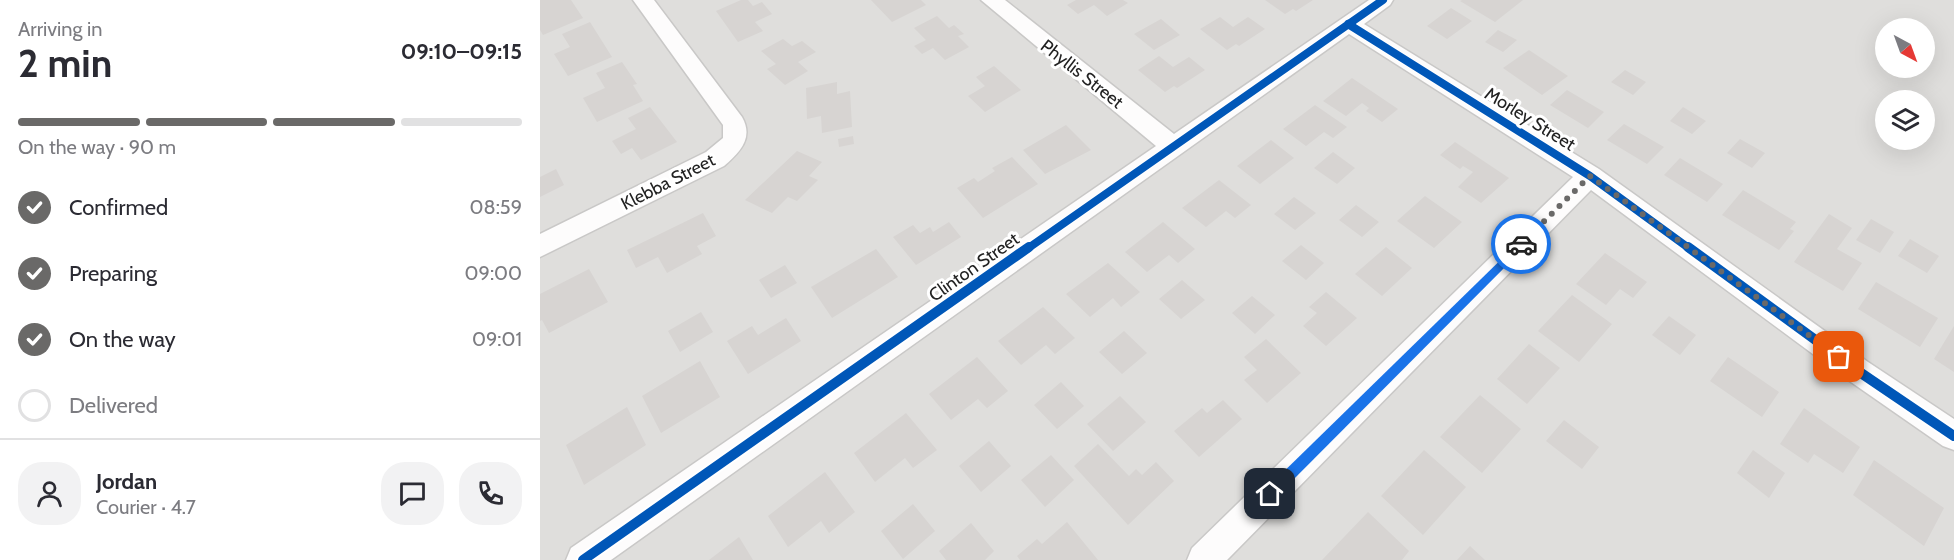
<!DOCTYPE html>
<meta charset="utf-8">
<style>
:root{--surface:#fff;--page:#f2f2f3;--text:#2b2b33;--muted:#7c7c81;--line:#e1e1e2;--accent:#6a6968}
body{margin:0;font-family:Cabin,sans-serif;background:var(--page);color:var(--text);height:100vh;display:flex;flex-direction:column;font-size:22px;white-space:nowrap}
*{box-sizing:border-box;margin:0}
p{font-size:20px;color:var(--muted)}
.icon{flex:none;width:33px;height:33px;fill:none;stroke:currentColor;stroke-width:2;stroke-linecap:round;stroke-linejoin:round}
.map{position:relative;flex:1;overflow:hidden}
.side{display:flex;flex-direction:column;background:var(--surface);width:540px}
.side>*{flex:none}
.needle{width:39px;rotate:139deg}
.buttons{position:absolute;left:1335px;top:18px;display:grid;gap:12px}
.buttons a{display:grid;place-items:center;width:60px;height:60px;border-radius:50%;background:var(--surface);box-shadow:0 6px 24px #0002;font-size:30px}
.pin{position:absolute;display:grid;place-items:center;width:51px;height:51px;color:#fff;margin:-26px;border-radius:12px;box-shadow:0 3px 9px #0006}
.courier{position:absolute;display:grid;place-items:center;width:60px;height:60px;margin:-30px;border:4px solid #1a73e8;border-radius:50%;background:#fff;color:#222;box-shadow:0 2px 8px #0007}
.summary em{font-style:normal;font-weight:800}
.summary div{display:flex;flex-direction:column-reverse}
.summary{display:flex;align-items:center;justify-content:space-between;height:102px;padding:0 18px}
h1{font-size:39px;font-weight:800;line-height:45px}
.bar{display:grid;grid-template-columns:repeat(4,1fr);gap:9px 6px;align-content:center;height:72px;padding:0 18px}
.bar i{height:8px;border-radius:4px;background:var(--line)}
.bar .active{background:var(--accent)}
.bar p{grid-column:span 4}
.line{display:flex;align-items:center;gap:15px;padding:0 18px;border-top:2px solid var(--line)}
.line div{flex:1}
.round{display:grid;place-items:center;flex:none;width:63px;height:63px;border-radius:24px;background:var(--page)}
ol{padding:0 18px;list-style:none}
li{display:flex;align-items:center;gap:18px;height:66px}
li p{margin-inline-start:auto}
li .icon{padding:6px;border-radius:50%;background:var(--accent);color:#fff;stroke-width:4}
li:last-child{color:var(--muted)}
li i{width:33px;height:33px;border:3px solid var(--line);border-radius:50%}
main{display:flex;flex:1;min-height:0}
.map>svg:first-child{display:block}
.residential{fill:#dfdedc;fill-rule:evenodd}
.building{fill:#d7d4d2}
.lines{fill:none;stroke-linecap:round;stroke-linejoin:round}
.street-casing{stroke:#c9c8c7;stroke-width:3}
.street{fill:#fdfcfc;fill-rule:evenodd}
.cycleway-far1-casing{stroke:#fff;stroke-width:10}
.cycleway-casing{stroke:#fff;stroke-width:14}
.cycleway-far1{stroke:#0057b8;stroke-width:8}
.cycleway{stroke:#0057b8;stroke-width:10}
.route{fill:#1a73e8}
.done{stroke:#6a6968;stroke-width:6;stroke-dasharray:0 10.8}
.labels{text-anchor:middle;stroke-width:6;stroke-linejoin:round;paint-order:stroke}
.street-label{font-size:18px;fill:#222;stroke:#fff}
</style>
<main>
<section class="side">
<div class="summary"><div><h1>2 min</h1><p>Arriving in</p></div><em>09:10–09:15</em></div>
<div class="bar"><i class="active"></i><i class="active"></i><i class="active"></i><i></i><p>On the way · 90 m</p></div>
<ol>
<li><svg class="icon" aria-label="check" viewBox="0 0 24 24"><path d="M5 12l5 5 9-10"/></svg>Confirmed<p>08:59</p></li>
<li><svg class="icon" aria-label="check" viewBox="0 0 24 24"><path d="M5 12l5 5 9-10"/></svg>Preparing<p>09:00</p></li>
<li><svg class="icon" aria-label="check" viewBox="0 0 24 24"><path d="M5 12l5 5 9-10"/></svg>On the way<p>09:01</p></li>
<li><i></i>Delivered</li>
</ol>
<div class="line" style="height:108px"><a class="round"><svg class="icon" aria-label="person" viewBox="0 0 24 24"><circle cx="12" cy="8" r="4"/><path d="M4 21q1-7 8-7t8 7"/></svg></a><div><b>Jordan</b><p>Courier · 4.7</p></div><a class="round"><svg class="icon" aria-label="chat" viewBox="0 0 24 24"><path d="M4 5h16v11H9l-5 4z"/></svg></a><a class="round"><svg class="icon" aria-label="phone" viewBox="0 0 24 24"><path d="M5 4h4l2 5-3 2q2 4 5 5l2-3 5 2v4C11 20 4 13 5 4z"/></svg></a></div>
</section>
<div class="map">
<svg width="1414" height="560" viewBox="0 0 1414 560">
<rect width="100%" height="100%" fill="#f0eeeb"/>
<path class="residential" d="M0,0H1414V560H0ZM1346,28H1384V68H1346ZM1346,100H1384V140H1346Z"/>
<path class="building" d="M0,0H31L43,18L3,35L0,30Z
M201,0H208L213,6L222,2L232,14L215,22L223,31L198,42L176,11Z
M331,0H381L386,5L352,22Z
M536,0H583L588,3L567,16L554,5L538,14L527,5Z
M725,0H773L756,11L753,9L745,14Z
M922,0H983L955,22L920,1Z
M911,8L932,21L907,39L887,26Z
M397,16L409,28L414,25L424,34L418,36L429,47L405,60L393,48L382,54L374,46L386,40L374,28Z
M680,17L693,27L708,17L725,29L699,46L696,44L687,50L660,29Z
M621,19L640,35L614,50L594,34Z
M50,22L72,57L28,76L14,54L30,47L22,34Z
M958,30L977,40L963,52L945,42Z
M243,39L252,46L262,41L276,52L258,62L268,71L245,85L227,69L236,64L221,51Z
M989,50L1028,76L1002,95L963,68Z
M619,56L633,67L649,57L665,70L637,88L634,86L625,92L598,70Z
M82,62L97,84L93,85L103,101L57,122L43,98L65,88L56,73Z
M454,66L481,90L445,112L428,96L445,86L436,77Z
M1085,70L1106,82L1093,95L1071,82Z
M812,78L858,109L842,122L826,111L829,108L822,103L806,116L783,101Z
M297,82V94L310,91L312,127L282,133L281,116L267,119L266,88Z
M1027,90L1064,112L1048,128L1010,105Z
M775,105L807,127L793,138L784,132L766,146L743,129Z
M110,107L137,142L101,160L92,148L81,154L72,141L96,129L88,118Z
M1143,107L1166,121L1152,134L1130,121Z
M1084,124L1124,147L1107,164L1067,140Z
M526,125L551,150L505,174L483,150Z
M313,136L314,144L299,147L298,139Z
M1200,139L1225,153L1212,168L1187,153Z
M731,140L754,158L720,184L697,166Z
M915,142L969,178L941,203L918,187L933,172L923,166L920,169L900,155Z
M257,151L282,162L269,176L278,180L257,201L248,197L232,213L205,200Z
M793,152L815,168L797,184L774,168Z
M472,157L498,184L443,218L417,188L434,178L438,182L455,171L452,168Z
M1140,158L1183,184L1167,202L1124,175Z
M16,169L24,185L0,197V177Z
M679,180L711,205L695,218L686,211L666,227L642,208Z
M1203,190L1256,222L1250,229L1254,231L1239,250L1182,215Z
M885,196L922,222L894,248L857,221Z
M754,197L776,213L755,230L734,214Z
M816,205L839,222L822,237L799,220Z
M163,213L176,236L157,246L162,254L127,273L118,257L96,268L87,250Z
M1289,214L1312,228L1297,249L1322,263L1303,291L1254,262Z
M1331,219L1354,232L1340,253L1316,240Z
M409,222L421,237L376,265L353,237L373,225L380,233L390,227L393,232Z
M623,222L655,249L638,263L629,255L607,272L585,252Z
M1370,239L1399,256L1387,273L1358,256Z
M761,245L784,263L766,280L742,261Z
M846,247L872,268L842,296L815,274Z
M336,249L358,277L292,318L271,287Z
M1065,253L1107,282L1093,298L1080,289L1066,305L1036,284Z
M568,263L600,292L581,307L573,298L550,317L526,294Z
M245,265L257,283L231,298L219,280Z
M49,269L68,302L9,333L2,320L0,321V294Z
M642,280L665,300L641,319L619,299Z
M1336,282L1398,318L1380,347L1318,309Z
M786,292L817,318L786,346L763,326L777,313L769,307Z
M1032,295L1072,324L1039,362L998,331Z
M712,296L735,315L715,334L692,313Z
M503,307L535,338L515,354L506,345L481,365L458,341Z
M161,312L173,332L140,352L128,331Z
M1129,316L1156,335L1140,355L1112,335Z
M246,318L261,341L208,374L187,341L212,326L218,335Z
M1414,326V372L1394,359Z
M584,331L607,353L582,374L559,352Z
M726,339L761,373L727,403L704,380L717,370L704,357Z
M989,344L1020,368L987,404L957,379Z
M437,357L468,391L447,408L438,399L411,420L389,394Z
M1188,357L1239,392L1222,417L1170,381Z
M160,361L180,397L121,433L102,396Z
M521,382L544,406L517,429L494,405Z
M940,395L981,429L942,473L900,437Z
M580,396L606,422L573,451L547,424Z
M683,400L702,419L659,457L634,431L662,408L667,413Z
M87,407L106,445L44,485L26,445Z
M1264,408L1320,447L1303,473L1274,454L1268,463L1240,444Z
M366,413L397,450L373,468L365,458L335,482L314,453Z
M1024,420L1059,447L1042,469L1006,441Z
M449,441L471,466L441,492L419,466Z
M558,444L589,476L596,469L602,475L616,462L634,481L588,525L534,466Z
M884,450L926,487L883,535L841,496Z
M1213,450L1245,473L1229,498L1197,473Z
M511,455L534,480L505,507L481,480Z
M1334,460L1404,508L1384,546L1313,495Z
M285,472L315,512L289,533L281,521L248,547L228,516Z
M373,504L395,531L363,559L341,531Z
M828,512L869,551L862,560H782Z
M527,522L558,560H480L477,556L497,539L502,544Z
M431,523L454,551L445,560H406L399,551Z
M199,537L213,560H169Z
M930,546L945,560H917Z"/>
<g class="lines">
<g class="street-casing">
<path id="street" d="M93,0H114L202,117C214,138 200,152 184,166L0,257V234L166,152L183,138V125Z
M441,0H465L634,134L829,0H853L850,5L824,24L1059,169L1328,362L1414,419V450L1403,446L1308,380L1051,190L687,560H647L652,548L1033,177L809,34L71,560H26L31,548L616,146Z"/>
</g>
<use href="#street" class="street"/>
<g class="cycleway-far1-casing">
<path id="cycleway-far1" d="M808,24L1050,176L1150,249
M487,249L843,0"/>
</g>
<g class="cycleway-casing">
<path id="cycleway" d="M1148,247L1318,371L1414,436
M43,560L489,247"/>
</g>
<use href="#cycleway-far1" class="cycleway-far1"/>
<use href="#cycleway" class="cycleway"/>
</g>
<path class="route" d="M981,240L986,244L985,247L735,498H726V489Z"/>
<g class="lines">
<path class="done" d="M981,244L1050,176L1299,357"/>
</g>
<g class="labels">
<g class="street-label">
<text transform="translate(542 74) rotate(38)" y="6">Phyllis Street</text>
<text transform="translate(990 119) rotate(32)" y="6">Morley Street</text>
<text transform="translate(128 182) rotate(-27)" y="6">Klebba Street</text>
<text transform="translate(434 267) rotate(-35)" y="6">Clinton Street</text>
</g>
</g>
</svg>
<div class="buttons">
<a><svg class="needle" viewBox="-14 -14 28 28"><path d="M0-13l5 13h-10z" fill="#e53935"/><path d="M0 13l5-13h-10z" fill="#7c7c81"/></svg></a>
<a><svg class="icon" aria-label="layers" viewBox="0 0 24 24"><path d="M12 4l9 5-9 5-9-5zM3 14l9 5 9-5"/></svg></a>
</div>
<div class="pin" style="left:1299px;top:357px;background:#ea580c"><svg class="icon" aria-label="bag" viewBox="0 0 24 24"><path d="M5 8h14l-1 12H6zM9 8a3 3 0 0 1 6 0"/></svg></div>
<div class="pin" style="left:730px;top:494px;background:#1f2937"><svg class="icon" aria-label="home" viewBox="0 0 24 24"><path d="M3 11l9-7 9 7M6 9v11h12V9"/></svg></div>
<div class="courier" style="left:981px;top:244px"><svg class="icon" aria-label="car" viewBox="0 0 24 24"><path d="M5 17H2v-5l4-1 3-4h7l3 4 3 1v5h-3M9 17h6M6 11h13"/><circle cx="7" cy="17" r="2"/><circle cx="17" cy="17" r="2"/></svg></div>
</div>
</main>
